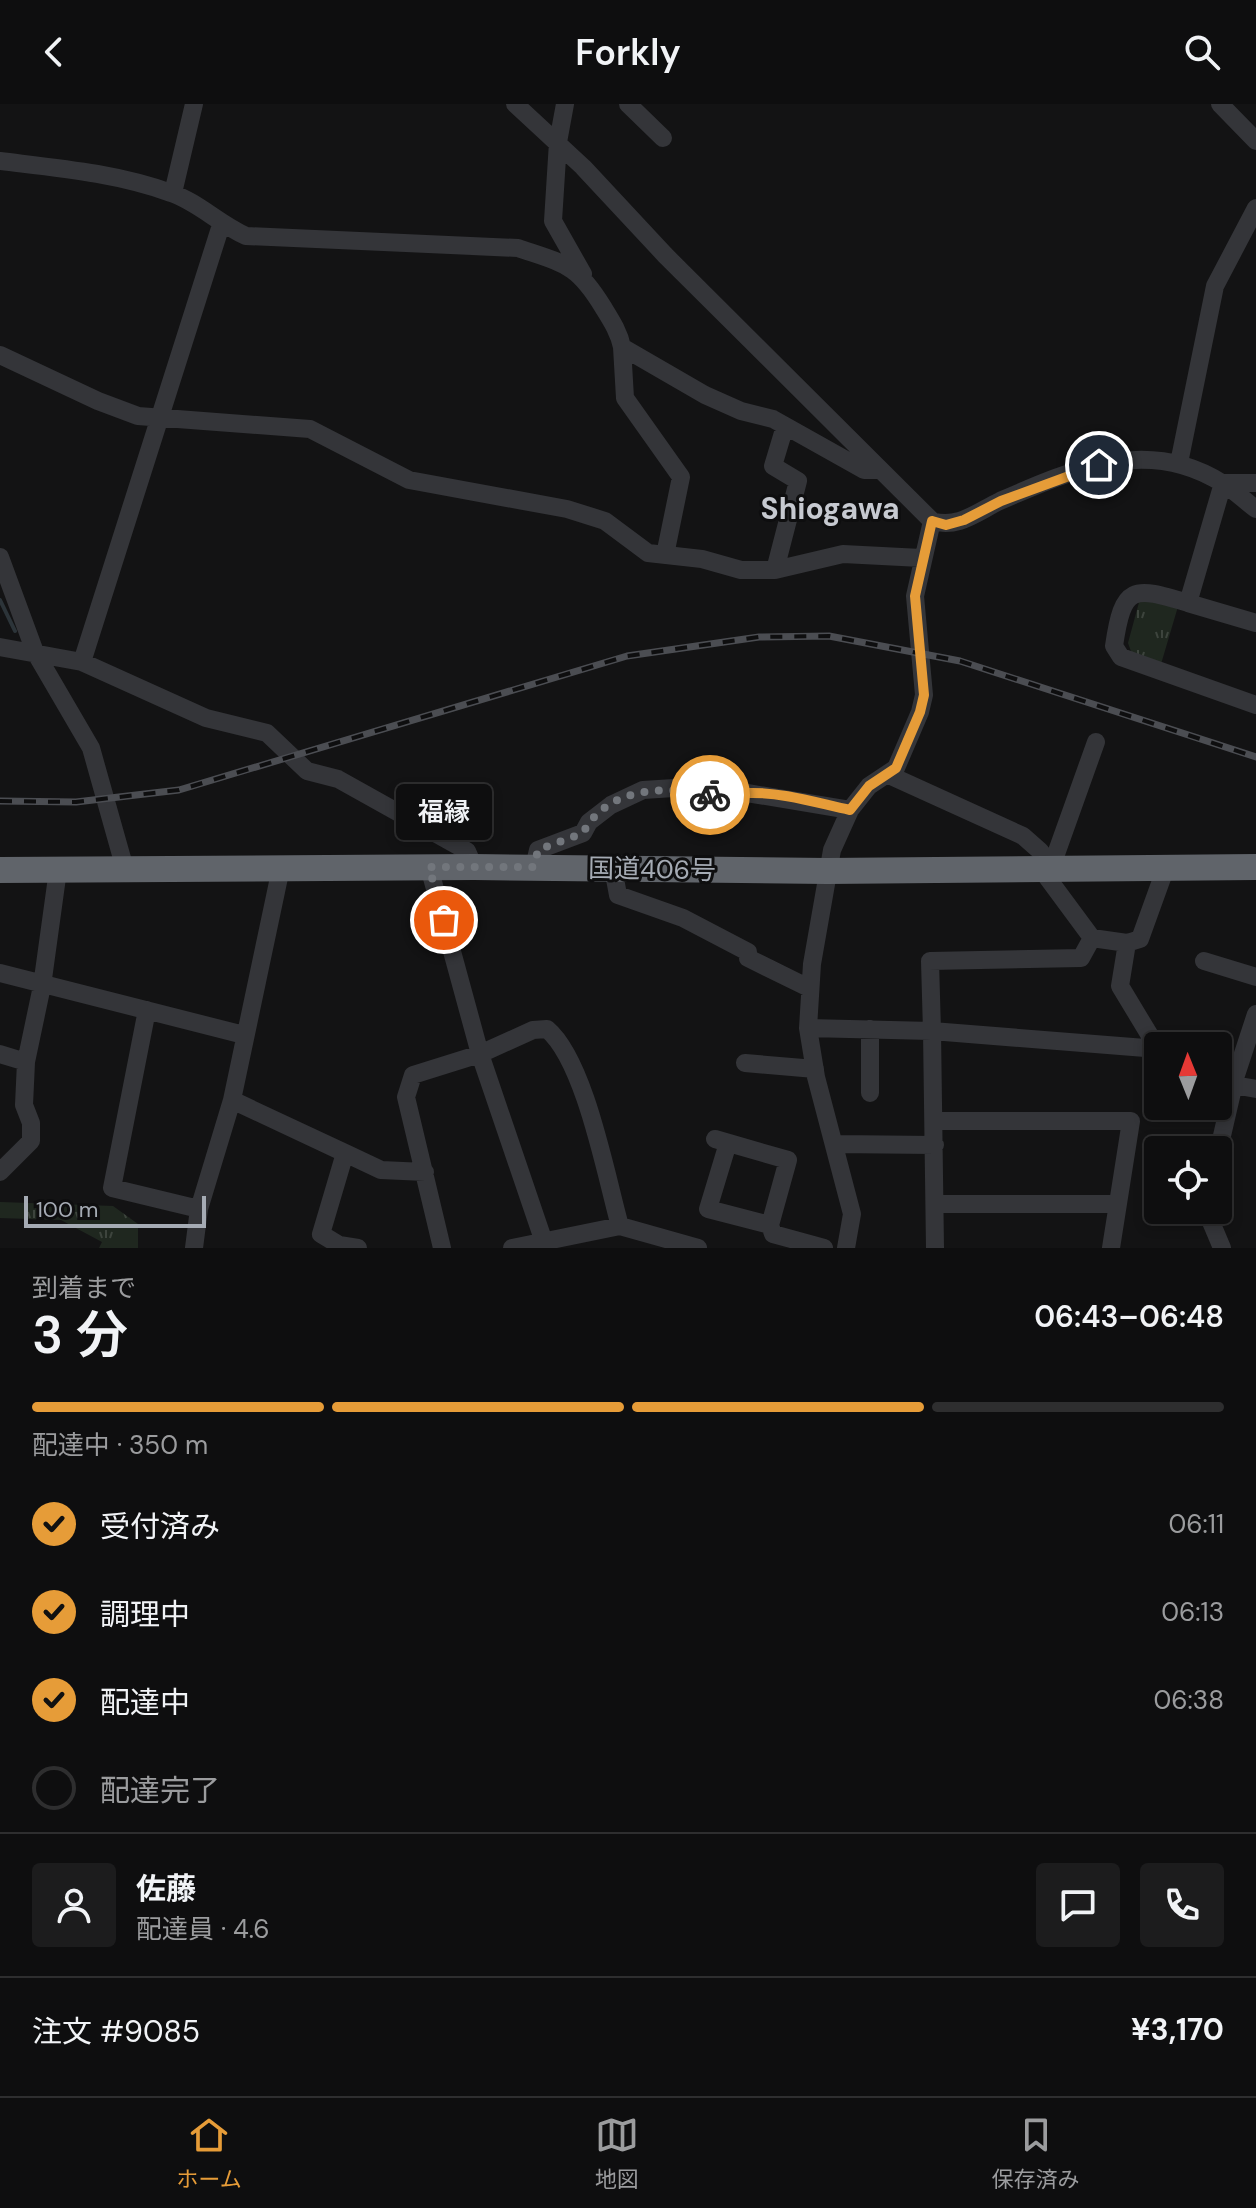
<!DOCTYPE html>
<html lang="ja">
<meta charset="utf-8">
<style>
:root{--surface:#0e0e0f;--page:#1c1c1d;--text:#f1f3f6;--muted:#9b9c9e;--line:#2e2e2f;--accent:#e69c38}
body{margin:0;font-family:"DM Sans","Noto Sans JP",sans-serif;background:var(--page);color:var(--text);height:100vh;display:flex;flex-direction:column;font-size:30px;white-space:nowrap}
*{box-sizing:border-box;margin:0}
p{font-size:26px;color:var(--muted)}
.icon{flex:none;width:44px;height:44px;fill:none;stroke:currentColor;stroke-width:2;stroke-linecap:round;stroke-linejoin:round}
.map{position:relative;height:1144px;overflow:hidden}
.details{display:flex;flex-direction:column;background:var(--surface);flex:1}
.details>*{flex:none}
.needle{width:52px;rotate:359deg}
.controls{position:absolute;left:1144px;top:928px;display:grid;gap:16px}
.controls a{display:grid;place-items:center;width:88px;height:88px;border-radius:8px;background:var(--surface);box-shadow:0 4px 12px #0003,0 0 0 2px var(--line);font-size:40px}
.scale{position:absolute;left:24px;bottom:20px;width:182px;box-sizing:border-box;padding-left:8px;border:4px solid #a5abb4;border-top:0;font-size:22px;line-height:28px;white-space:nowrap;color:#a5abb4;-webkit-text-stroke:6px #0e0e0f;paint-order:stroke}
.pin{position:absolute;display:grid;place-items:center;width:68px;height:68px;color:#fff;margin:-34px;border:4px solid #fff;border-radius:50%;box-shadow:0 2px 8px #0007}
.courier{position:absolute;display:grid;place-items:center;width:80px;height:80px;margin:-40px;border:6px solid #e69c38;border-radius:50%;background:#fff;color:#222;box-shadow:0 2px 10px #0007}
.bubble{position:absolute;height:56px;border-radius:8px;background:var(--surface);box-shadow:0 4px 12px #0003,0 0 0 2px var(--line);font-size:26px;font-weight:600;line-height:56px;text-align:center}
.overview em{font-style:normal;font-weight:600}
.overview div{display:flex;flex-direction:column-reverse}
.overview{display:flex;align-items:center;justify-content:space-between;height:136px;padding:0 32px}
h1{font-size:52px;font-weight:600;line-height:60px}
.bar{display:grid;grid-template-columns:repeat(4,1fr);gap:12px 8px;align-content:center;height:96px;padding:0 32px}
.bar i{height:10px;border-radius:6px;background:var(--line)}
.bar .selected{background:var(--accent)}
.bar p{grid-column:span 4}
.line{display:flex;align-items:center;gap:20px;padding:0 32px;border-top:2px solid var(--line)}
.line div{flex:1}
.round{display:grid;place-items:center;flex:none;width:84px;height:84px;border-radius:8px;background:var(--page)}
ol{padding:0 32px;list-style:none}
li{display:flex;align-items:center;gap:24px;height:88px}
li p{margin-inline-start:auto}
li .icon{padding:8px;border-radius:50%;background:var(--accent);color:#111;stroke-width:4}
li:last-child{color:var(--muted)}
li i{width:44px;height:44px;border:4px solid var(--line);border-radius:50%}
header{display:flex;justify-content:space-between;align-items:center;height:104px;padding:0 32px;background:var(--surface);font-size:36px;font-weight:600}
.tab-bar{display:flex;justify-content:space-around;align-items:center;height:112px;border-top:2px solid var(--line);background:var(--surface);font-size:22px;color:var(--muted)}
.tab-bar a{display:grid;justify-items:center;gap:4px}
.tab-bar .selected{color:var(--accent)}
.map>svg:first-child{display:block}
.grass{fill:url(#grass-tufts)}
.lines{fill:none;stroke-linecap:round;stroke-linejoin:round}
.stream{stroke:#2c3439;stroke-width:4}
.minor{stroke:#343539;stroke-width:18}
.highway{stroke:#60646a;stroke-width:26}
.rail-casing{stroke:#4b4d52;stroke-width:7}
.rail{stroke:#0e0e0f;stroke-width:4;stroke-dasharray:12;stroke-linecap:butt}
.done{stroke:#72767c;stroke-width:8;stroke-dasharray:0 14.4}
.route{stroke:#e69c38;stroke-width:10}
.labels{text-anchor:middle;stroke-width:6;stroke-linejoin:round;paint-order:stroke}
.street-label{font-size:26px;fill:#a5abb4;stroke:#0e0e0f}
.quarter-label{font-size:30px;font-weight:bold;fill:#c6c9d0;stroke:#0e0e0f}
</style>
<header><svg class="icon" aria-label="back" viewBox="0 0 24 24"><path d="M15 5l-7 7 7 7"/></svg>Forkly<svg class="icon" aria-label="search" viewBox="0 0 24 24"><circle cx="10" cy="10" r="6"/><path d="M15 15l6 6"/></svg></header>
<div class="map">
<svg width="1256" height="1144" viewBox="0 0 1256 1144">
<defs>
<pattern id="grass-tufts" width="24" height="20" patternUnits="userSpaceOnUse" patternTransform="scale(2)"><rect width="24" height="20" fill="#1f271f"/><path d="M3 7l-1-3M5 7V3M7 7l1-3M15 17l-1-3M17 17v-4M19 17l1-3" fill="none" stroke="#3d443d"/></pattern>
</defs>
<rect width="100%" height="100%" fill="#131314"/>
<path class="grass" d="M1141,491L1179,499L1161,560L1132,550L1128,539Z
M0,1098L113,1102L138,1120V1144H99L102,1138L61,1116L0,1114Z"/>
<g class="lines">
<path class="stream" d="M0,496L15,527"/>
<path class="minor" d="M515,0L583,63L665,151L932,417C958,425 977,408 1000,397C1073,365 1148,332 1222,379C1234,386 1245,397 1256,405
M565,0L558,38L553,117L583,170
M628,0L663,34
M1220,0L1256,37
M0,57C57,64 116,69 171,89C198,98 219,120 246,132L518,144C565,160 577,160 603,203C611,216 619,228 622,243L705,291L741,307L773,315L864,366H879
M173,89L194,0
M622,243L625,294L681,373L665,451
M0,251L98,297L138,312L310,325L409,376L567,405L605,417L648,449L702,455L741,466H775L843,450L921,454
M1179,359L1215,182L1256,104
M1223,379L1188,499C1132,482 1123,481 1114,542L1121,553L1256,601
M1223,379H1256
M0,453L35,548L91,644L125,765
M775,466L798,377L773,362L785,322
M1188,499L1256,519
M0,543L82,558L206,614L267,629L307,667L338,675L467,747L474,763
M82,558L221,121
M889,671L1023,732L1040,747L1051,764
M429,763L480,950L546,1144
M534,763L538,746L583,729L589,718L611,701L643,686L674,684L724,694L747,689L850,706
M613,764L618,791L683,814L748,848V854L809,884
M1051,764L1096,638
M1041,765L1092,834L1127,839L1140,835L1166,763
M1092,834L1081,854L930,857L932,927L1158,945
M1127,839L1120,882L1158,945
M1204,857L1256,873
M0,869L244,931
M147,906L112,1084L199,1105
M808,924L932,927L935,1144
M0,950L26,958L42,882L58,766
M745,959L815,965
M1234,981L1256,985
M870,989V925
M232,996L345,1049
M935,1017H1131L1111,1144
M715,1035L788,1056L770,1121
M728,1039L708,1105L770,1121L773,1130L824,1144
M834,1040L935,1041
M1218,1049L1236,971L1256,910
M0,1068L31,1037V1019L24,1001L26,958
M935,1100H1118
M1206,1106L1222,1144
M194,1144L199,1105L232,996L281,764
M358,1144L339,1141L321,1130L345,1049L381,1066L425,1068
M442,1144L406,993L413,971L480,950L533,926L547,925C585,957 606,1072 620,1122
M512,1144L620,1122L698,1144
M846,1144L852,1110L816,973L808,924L812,860L832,746L850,706L869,682L896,664L920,608L924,591L915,492L932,417"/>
<path class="highway" d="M0,766L474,763L827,767L1256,763"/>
<g class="rail-casing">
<path id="rail" d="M0,697L76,698L179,686L627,552L759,533L829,532L960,557L1256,653"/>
</g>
<use href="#rail" class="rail"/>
</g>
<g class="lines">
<path class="done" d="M444,816L429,763H534L538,746L583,729C608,682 665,682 710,691"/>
<path class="route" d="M710,691C724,694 734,689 748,689C782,688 817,699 850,706L869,682L896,664L920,608L924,591L915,492L932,417L946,421L964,416L1001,397L1099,361"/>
</g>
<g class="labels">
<g class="street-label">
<text transform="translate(652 765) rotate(1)" y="9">国道406号</text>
</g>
<g class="quarter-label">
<text x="830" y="415">Shiogawa</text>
</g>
</g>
</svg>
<div class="controls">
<a><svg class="needle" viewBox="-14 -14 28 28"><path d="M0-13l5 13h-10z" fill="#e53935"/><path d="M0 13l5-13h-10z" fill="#9b9c9e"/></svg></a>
<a><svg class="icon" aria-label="locate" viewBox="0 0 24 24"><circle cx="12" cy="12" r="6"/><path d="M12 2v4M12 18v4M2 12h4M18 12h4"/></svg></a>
</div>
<div class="scale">100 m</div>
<div class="pin" style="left:444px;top:816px;background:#ea580c"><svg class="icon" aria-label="bag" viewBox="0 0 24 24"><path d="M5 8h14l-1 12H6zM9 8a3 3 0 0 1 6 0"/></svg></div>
<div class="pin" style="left:1099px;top:361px;background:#1f2937"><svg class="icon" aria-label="home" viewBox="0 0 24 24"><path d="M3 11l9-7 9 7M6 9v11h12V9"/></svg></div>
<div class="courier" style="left:710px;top:691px"><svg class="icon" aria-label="bike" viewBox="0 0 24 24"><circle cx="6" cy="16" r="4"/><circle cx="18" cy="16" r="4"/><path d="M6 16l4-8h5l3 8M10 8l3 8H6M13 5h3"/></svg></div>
<div class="bubble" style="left:396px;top:680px;width:96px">福縁</div>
</div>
<section class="details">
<div class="overview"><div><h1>3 分</h1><p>到着まで</p></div><em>06:43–06:48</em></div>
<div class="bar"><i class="selected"></i><i class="selected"></i><i class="selected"></i><i></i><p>配達中 · 350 m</p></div>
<ol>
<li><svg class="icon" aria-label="check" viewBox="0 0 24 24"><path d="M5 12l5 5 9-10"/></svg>受付済み<p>06:11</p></li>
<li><svg class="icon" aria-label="check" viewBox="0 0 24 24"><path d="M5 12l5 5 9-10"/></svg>調理中<p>06:13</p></li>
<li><svg class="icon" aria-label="check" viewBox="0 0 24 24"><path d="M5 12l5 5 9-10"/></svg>配達中<p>06:38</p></li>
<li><i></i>配達完了</li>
</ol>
<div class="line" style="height:144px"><a class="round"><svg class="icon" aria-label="person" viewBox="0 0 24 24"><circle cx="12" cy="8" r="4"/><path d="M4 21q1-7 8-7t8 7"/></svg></a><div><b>佐藤</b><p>配達員 · 4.6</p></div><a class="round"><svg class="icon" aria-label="chat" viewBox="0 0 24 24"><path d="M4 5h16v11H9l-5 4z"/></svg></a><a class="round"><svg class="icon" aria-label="phone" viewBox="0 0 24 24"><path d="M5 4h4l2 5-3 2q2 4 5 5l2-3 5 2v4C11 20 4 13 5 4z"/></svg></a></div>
<div class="line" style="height:104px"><div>注文 #9085</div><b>¥3,170</b></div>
</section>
<nav class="tab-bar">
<a class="selected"><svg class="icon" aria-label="home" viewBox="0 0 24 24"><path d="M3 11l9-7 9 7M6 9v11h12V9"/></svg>ホーム</a>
<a><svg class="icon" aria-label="map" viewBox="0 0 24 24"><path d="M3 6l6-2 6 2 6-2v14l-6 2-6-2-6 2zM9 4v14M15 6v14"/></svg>地図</a>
<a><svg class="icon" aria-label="saved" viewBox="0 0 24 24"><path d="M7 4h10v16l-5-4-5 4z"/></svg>保存済み</a>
</nav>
